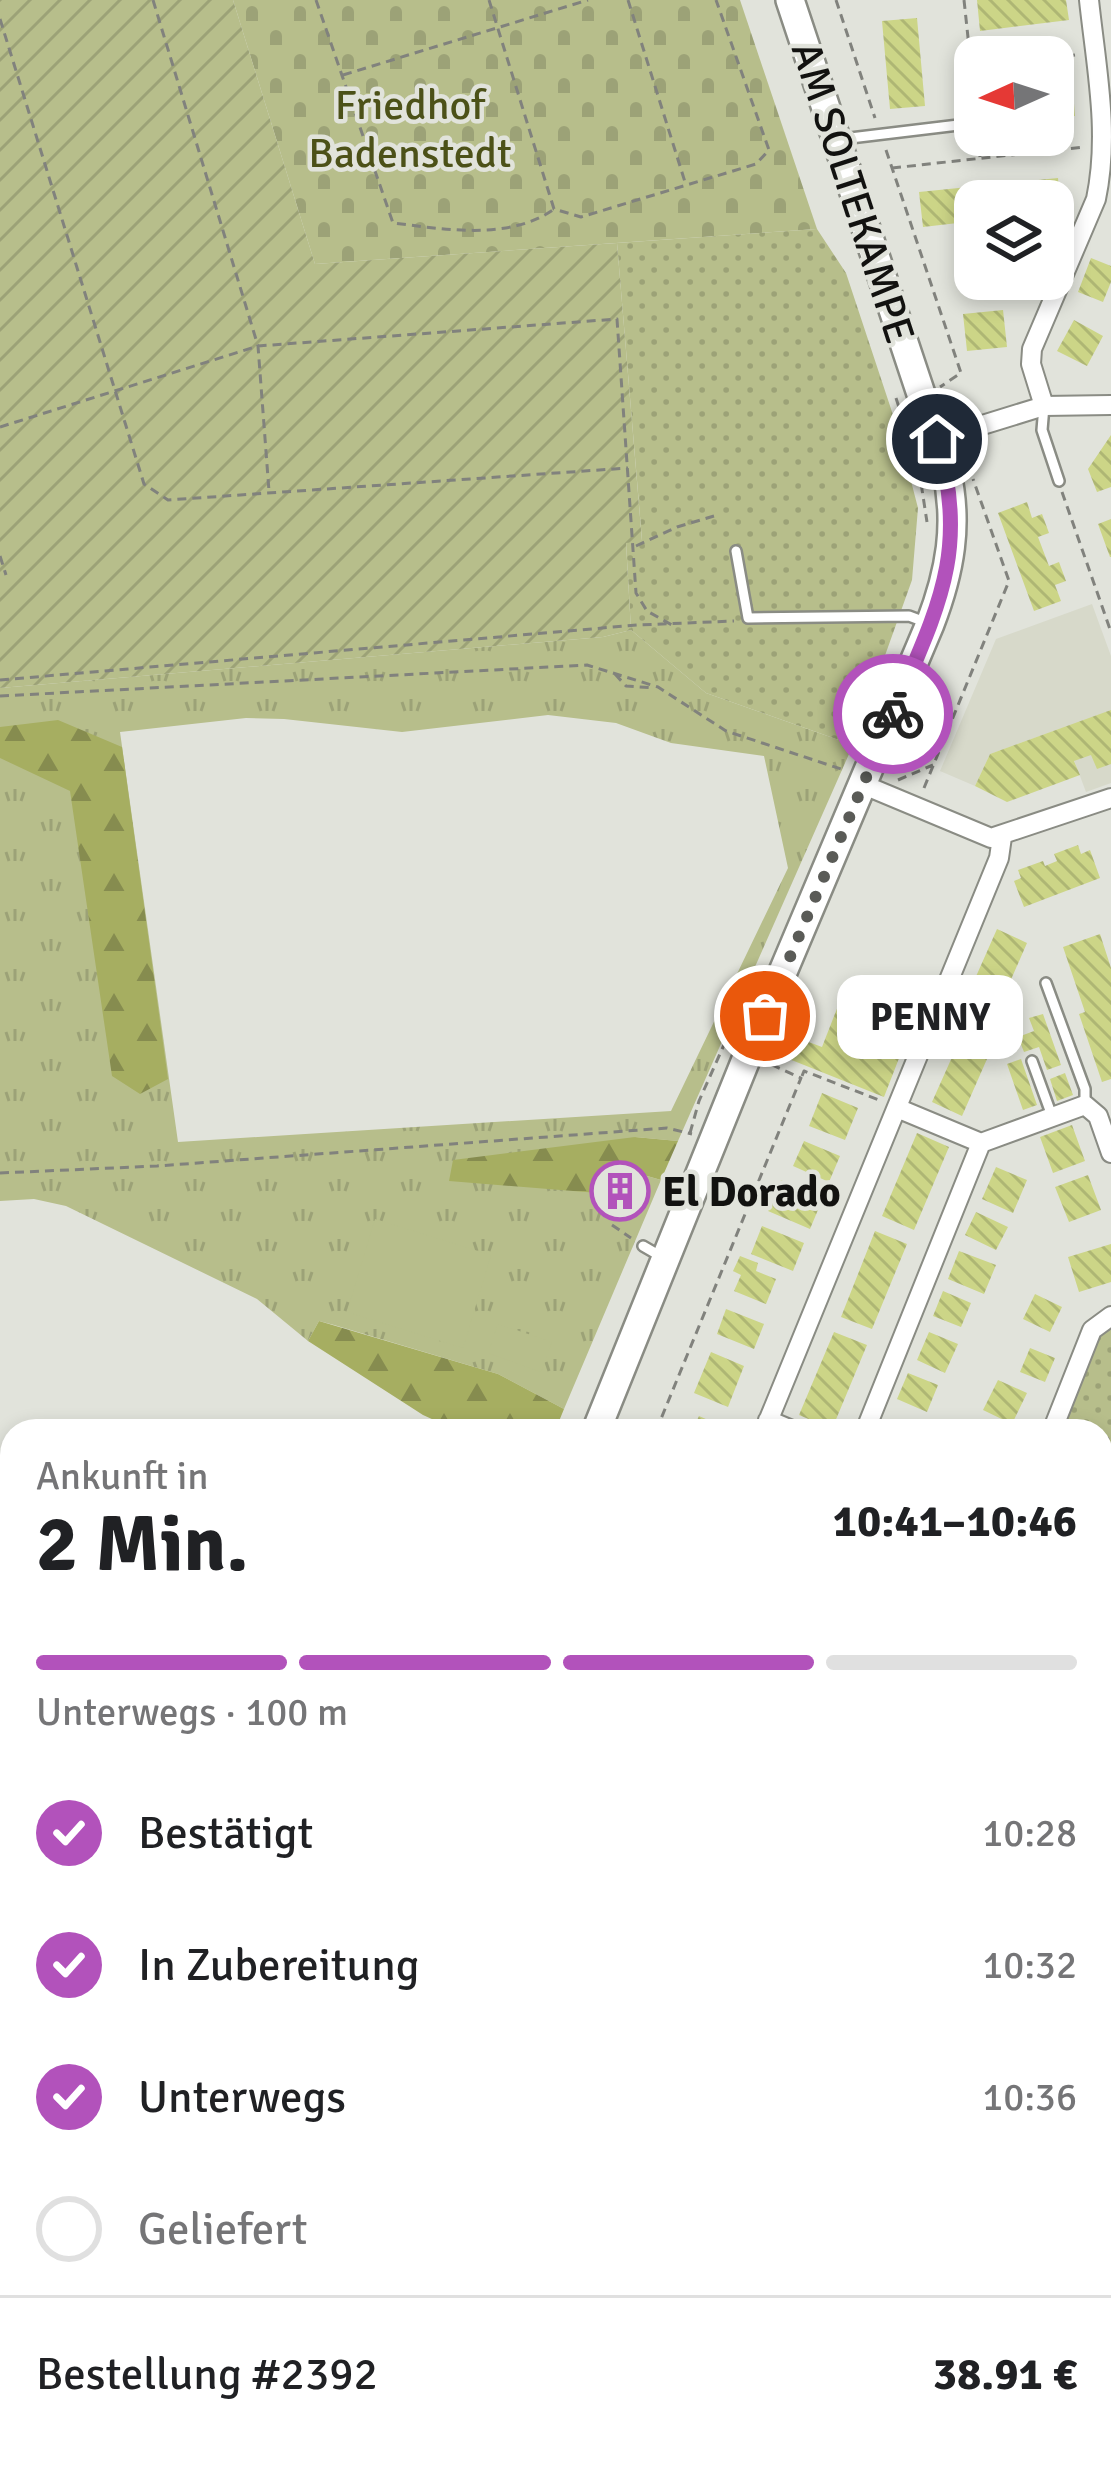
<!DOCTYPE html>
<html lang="de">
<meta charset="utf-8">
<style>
:root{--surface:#fff;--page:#f6f6f6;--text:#202124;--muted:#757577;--line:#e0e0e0;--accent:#b252bb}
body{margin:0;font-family:Signika,sans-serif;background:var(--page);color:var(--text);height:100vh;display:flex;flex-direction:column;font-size:45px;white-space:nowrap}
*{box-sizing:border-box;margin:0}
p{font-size:39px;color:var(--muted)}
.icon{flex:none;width:66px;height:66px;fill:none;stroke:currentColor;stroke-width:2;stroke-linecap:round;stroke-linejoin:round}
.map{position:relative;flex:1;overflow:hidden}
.details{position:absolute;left:0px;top:1419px;width:1113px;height:1059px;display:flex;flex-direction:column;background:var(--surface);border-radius:36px 36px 0 0;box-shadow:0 6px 18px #0003}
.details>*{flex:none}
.needle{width:78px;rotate:267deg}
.fabs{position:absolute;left:954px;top:36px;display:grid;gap:24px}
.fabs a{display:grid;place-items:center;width:120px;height:120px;border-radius:24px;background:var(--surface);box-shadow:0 6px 18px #0003;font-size:60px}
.pin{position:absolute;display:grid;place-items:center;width:102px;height:102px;color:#fff;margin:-51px;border:6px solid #fff;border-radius:50%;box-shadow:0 3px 12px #0007}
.courier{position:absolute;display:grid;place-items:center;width:120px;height:120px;margin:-60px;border:9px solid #b252bb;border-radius:50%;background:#fff;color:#222;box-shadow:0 3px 15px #0007}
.bubble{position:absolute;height:84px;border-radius:24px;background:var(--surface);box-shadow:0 6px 18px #0003;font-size:39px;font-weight:700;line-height:84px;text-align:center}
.overview em{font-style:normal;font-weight:700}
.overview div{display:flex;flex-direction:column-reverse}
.overview{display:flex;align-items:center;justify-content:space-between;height:204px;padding:0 36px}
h1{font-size:78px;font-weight:700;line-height:90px}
.bar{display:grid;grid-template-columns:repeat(4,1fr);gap:18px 12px;align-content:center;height:144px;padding:0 36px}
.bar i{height:15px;border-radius:9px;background:var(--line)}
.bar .selected{background:var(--accent)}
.bar p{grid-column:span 4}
.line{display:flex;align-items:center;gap:30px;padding:0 36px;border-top:3px solid var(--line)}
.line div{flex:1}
ol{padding:0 36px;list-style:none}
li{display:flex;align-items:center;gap:36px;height:132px}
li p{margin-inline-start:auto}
li .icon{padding:12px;border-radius:50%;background:var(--accent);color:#fff;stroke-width:4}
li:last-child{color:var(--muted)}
li i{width:66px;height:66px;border:6px solid var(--line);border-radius:50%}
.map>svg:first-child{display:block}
.built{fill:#d7d9ca}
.grass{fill:url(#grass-tufts);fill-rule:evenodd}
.forest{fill:url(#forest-firs)}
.cemetery{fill:url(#cemetery-stones)}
.park{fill:url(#park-dots)}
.garden{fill:url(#garden-furrows)}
.pitch{fill:#b7be8b}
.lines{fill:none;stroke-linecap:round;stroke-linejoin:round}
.stream{stroke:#979f52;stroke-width:6}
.building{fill:url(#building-back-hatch)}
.lane-casing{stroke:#8a8c84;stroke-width:14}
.street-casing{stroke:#8a8c84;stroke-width:22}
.secondary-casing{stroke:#8a8c84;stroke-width:32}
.path{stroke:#81827d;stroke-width:3;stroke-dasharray:9 6;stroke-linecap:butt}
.lane{stroke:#fff;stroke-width:9}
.street{stroke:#fff;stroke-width:18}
.secondary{stroke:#fff;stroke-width:27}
.done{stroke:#5a5b57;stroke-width:12;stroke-dasharray:0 21.6}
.route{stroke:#b252bb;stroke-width:15}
.labels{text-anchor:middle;stroke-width:9;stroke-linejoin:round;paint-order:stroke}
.park-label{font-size:42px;fill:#4c5118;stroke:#e1e3db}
.street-label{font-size:42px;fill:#121210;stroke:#e1e3db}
.poi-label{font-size:42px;font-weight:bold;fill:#121210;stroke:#e1e3db;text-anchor:start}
</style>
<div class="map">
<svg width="1111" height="2476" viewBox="0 0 1111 2476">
<defs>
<pattern id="grass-tufts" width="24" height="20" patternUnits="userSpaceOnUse" patternTransform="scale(3)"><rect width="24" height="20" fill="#b7be8b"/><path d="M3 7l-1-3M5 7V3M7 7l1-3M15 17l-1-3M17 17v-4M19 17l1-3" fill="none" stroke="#9ca277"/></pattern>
<pattern id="forest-firs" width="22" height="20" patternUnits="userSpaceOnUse" patternTransform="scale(3)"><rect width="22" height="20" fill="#a6ae61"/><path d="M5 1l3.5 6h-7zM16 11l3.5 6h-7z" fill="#868c4f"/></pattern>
<pattern id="cemetery-stones" width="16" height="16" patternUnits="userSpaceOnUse" patternTransform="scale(3)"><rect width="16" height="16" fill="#b7be8b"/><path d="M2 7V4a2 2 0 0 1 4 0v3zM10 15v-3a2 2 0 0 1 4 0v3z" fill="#9ca277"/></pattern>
<pattern id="park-dots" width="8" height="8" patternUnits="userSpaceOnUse" patternTransform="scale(3)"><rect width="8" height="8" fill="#b7be8b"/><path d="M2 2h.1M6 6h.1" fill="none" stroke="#9ca277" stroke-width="1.8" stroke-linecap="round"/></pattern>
<pattern id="garden-furrows" width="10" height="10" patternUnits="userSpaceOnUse" patternTransform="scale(3)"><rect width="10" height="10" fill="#b7be8b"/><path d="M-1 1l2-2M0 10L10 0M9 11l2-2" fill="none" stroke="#9ca277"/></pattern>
<pattern id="building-back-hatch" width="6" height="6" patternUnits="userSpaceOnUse" patternTransform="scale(3)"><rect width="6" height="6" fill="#ccd587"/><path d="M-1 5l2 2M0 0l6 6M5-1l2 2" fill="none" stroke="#aeb674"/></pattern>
</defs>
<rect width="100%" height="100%" fill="#e1e3db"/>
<path class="built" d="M1092,604L1111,656V783L1086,792L1062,728L990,754L975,786L940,771L996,639Z"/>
<path class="grass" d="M631,630L706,693L853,745L678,1141L635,1137L609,1165L661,1180L564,1409L498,1374L334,1325L319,1321L308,1341L257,1299L66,1206L34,1199L0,1201V688L603,637ZM548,715L616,723L671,743L764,756L788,868L671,1111L178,1142L120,732L246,718L284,719L402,732Z"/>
<path class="forest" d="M58,720L122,747L168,1079L140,1094L112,1076L70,791L0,758V727Z
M635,1137L678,1141L661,1180L609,1165L598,1193L449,1181L453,1160Z
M319,1321L498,1374L564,1409L555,1431H458L423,1415L308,1341Z"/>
<path class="cemetery" d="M233,0H740L817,229L315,264Z"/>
<path class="park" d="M817,229L846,273L897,427L918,508L912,580L853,745L706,693L631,630L626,542L642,540L617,243Z
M1111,1325V1470L1101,1474V1431L1062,1429L1104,1327Z"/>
<path class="garden" d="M0,0H233L315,264L617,243L642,541L626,543L631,630L603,637L0,688Z"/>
<path class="pitch" d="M375,1219L491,1255L463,1348L347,1312Z
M498,1324L552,1342L541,1372L488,1353Z"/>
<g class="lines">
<path class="stream" d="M1101,1841L1111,1838
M0,2024L12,2030
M1062,2466L1074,2476"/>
</g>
<path class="building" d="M977,0H1066L1069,20L980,31Z
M917,18L925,106L890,109L882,21Z
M1072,79L1075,116L1053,118V81Z
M1058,178L1061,212L1053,213V201H975V221L923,227L919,192Z
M1091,258L1111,266V282L1103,302L1078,292Z
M1003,310L1007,347L967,351L963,314Z
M1074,320L1103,336L1087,366L1057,351Z
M1111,435V487L1097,492L1088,469Z
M1027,502L1032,518L1042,514L1049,533L1038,537L1049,566L1059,562L1066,581L1055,585L1061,601L1034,611L998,513Z
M1111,519V557H1110L1098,524Z
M1111,710V764L1097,769L1091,755L1074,761L1080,775L1007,802L975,786L990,754Z
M1078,845L1081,854L1090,850L1100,878L1024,907L1014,881L1021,878L1018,870L1043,861L1045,866L1057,861L1054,854Z
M997,929L1027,943L978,1055L987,1059L962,1116L932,1102L957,1046L947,1042Z
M1100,934L1111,968V1079L1102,1082L1079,1014L1085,1012L1063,947Z
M861,995L915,1017L884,1097L789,1059L798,1038L822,1047L838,1006L854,1012Z
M1043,1014L1061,1065L1047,1070L1039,1047L1024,1052L1018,1037L1034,1031L1029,1018Z
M1021,1059L1037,1105L1023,1110L1007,1064Z
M1065,1073L1073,1095L1057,1101L1050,1079Z
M822,1093L858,1108L845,1140L809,1126Z
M1072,1125L1085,1161L1053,1173L1040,1137Z
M917,1133L949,1147L914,1230L882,1216Z
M804,1141L840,1156L829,1182L793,1166Z
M996,1167L1027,1180L1013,1213L982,1199Z
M614,1168L640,1177L627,1215L601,1206Z
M1088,1175L1101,1210L1069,1222L1055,1187Z
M781,1180L823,1198L810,1229L768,1211Z
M976,1212L1008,1227L996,1250L965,1235Z
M762,1226L804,1243L793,1271L751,1254Z
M875,1231L907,1244L872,1329L841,1317Z
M1111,1244V1282L1079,1292L1068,1257Z
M959,1251L996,1265L984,1294L948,1279Z
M740,1256L758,1263L756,1271L776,1279L766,1304L734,1291L741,1275L733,1271Z
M943,1291L971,1303L961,1327L933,1316Z
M1035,1294L1062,1307L1050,1332L1023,1319Z
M726,1309L764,1324L754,1349L717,1334Z
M834,1332L867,1345L832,1429L799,1415Z
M929,1332L958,1344L945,1373L917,1360Z
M1030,1348L1055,1358L1045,1382L1020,1372Z
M711,1352L744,1366L728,1407L694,1393Z
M908,1373L938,1385L927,1412L897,1399Z
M998,1380L1027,1393L1012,1424L983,1410Z
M699,1416L733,1431H692Z
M1111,1705V1733H1110L1102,1709Z"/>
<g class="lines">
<g class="lane-casing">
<path id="lane" d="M842,139L975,123
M1044,406L1042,430L1059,481
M736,551L748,618L909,616L925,622
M1046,983L1085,1089V1105
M1032,1061L1052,1116
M643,1246L662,1257"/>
</g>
<g class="street-casing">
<path id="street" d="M1044,406L1031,364L1032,349L1096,199C1110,133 1096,66 1089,0
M937,439L1044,406L1111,405
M864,785L991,838L1111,798
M897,1108L981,1143L1085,1105L1098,1116L1111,1153
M768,1420L794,1431
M764,1431L999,858L1002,837
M865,1431L981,1143
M1052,1431L1092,1330L1111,1316
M1101,1484L1111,1480
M1101,1576L1111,1603
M1101,1678L1111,1674"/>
</g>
<g class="secondary-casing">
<path id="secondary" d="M596,1431L749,1052L930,624C950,572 959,524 946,469L790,0
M698,2466L702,2476"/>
</g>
<path class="path" d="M153,0L258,346L269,491
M316,0L393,223C444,229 507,241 553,210
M489,0L554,209L581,217L756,164L769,150L716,0
M628,0L685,182
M836,0L875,118
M964,0L975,103
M0,19L144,484L168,500L628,468
M1053,58L1075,55
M343,75L588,0
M978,136L980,157
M886,150L961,373L940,387
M892,168L1084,147
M896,398L919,470L927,522
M0,427L258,346L617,319L636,593L647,611L672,625
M1062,492L1111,632
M636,546L677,527L714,516
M0,556L6,575
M615,674L626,686L654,688
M0,680L637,625L734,621
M0,696L587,665L658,687L726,731L844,770
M898,780L933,765
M924,788L1009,581L973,479
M802,1076L804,1071L879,1100
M690,1133L699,1101L752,982
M0,1173L157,1166L667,1128L692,1134
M612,1225L631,1238
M656,1431L801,1078L768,1063
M1101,1442L1111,1437
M1101,1868L1111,1865
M0,2052L12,2059
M166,2476L168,2466"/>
<use href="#lane" class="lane"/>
<use href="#street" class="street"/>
<use href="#secondary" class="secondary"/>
</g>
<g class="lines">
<path class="done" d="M765,1016L893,714"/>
<path class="route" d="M893,714C936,611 971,552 937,439"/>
</g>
<defs>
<g id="building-ring" transform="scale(3)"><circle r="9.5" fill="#e1e3db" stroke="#b252bb" stroke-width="1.5"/><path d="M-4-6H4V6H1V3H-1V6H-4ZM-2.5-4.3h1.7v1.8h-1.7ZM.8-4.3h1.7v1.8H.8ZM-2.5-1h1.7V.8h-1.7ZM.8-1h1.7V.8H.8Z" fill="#b252bb"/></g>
</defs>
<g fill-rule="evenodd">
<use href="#building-ring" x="620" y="1191"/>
</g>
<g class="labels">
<g class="park-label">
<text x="410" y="119">Friedhof<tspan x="410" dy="48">Badenstedt</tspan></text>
</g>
<g class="street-label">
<text transform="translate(854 192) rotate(72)" y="15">AM SOLTEKAMPE</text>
</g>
<g class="poi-label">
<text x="662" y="1206">El Dorado</text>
</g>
</g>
</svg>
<div class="fabs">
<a><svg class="needle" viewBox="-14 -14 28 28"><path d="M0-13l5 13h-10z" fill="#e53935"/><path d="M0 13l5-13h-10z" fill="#757577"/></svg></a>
<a><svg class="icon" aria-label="layers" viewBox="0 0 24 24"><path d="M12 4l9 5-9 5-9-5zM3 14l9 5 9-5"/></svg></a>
</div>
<div class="pin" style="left:765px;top:1016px;background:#ea580c"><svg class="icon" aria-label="bag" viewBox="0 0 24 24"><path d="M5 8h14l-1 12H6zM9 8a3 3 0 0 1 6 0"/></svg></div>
<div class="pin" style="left:937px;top:439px;background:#1f2937"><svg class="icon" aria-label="home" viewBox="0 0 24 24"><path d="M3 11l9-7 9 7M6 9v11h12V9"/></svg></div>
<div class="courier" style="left:893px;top:714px"><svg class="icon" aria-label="bike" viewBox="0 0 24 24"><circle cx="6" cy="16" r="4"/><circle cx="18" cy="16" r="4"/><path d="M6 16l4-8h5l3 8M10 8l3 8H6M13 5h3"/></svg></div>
<div class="bubble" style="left:837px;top:975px;width:186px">PENNY</div>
<section class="details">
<div class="overview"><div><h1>2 Min.</h1><p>Ankunft in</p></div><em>10:41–10:46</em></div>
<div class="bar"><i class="selected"></i><i class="selected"></i><i class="selected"></i><i></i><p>Unterwegs · 100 m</p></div>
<ol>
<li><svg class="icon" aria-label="check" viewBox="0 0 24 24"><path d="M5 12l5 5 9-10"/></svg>Bestätigt<p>10:28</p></li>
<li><svg class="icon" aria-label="check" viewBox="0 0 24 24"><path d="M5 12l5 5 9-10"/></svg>In Zubereitung<p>10:32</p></li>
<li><svg class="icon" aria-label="check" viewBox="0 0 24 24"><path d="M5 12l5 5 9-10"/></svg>Unterwegs<p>10:36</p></li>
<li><i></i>Geliefert</li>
</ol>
<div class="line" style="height:156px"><div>Bestellung #2392</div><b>38.91 €</b></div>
</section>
</div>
